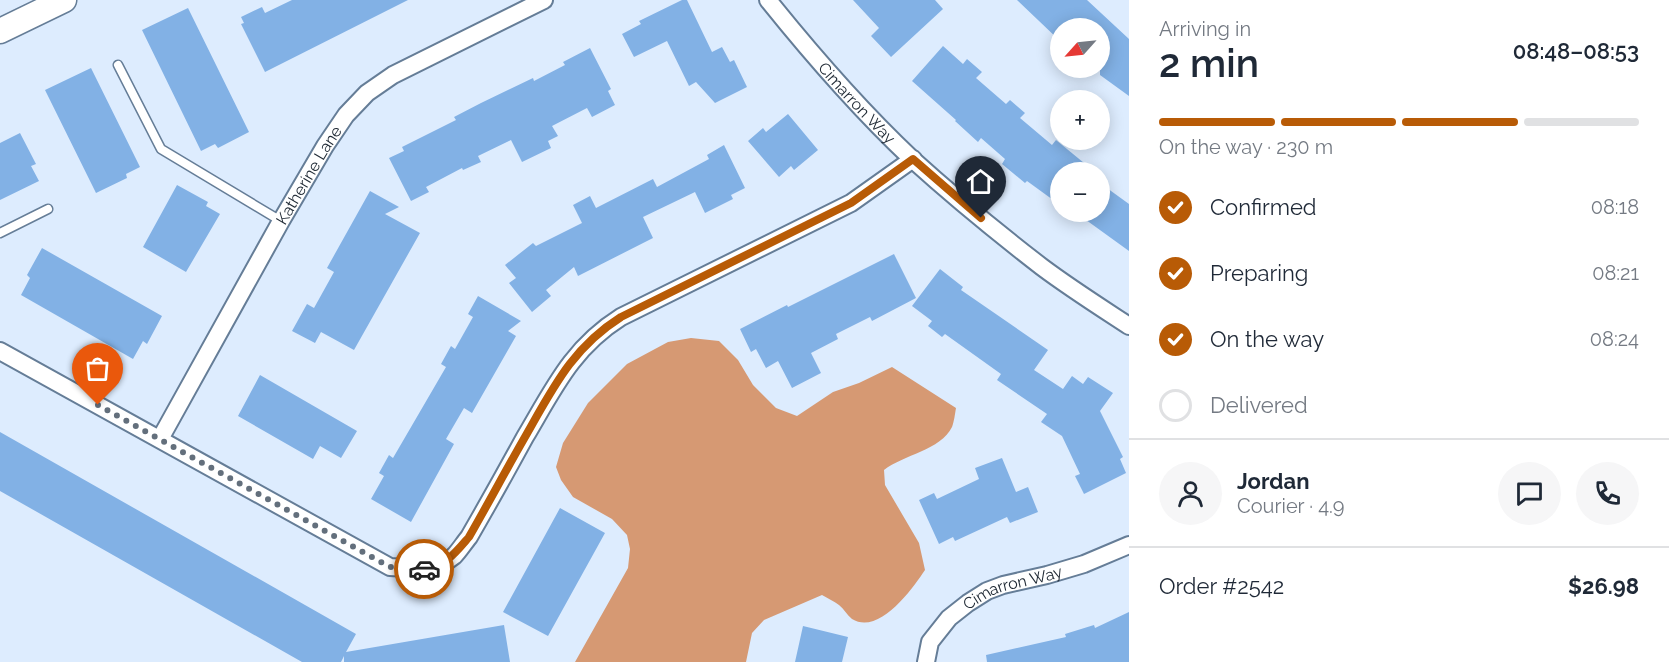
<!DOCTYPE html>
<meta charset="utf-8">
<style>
:root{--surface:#fff;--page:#f6f6f7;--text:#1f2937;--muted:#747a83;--line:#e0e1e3;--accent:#b85b06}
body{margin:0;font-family:Raleway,sans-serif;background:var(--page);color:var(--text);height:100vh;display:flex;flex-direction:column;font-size:22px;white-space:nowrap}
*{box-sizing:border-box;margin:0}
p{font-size:20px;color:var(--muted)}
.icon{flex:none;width:33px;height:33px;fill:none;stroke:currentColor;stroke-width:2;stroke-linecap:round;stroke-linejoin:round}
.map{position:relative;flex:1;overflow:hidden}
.details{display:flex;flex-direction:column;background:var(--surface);width:540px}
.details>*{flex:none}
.needle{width:39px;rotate:243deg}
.fabs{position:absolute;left:1050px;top:18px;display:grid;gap:12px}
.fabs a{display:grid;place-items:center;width:60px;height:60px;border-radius:50%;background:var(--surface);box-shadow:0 3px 15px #0003;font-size:30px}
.pin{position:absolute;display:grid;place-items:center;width:51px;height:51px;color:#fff;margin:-62px -26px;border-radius:50% 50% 50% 0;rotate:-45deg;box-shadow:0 0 6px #0007}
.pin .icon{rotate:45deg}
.courier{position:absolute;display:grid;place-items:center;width:60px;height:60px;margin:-30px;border:4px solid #b85b06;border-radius:50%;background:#fff;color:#222;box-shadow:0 2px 8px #0007}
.summary em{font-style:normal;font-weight:600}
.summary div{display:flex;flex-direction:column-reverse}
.summary{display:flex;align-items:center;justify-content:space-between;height:102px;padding:0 30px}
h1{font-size:39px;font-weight:600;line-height:45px}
.bar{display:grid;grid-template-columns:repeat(4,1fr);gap:9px 6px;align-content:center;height:72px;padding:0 30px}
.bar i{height:8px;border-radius:4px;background:var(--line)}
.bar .on{background:var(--accent)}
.bar p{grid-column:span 4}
.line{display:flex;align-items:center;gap:15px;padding:0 30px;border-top:2px solid var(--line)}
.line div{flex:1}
.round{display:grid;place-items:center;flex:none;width:63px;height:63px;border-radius:32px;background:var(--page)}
ol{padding:0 30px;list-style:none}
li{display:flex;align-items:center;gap:18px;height:66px}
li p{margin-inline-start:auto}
li .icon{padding:6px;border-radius:50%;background:var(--accent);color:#fff;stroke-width:4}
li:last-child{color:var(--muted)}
li i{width:33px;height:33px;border:3px solid var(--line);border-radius:50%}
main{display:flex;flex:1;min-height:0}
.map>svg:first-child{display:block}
.water{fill:#d69973}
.building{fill:#82b1e5}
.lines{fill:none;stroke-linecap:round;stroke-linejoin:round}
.lane-casing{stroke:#657d97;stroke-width:11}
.street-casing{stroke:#657d97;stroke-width:20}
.secondary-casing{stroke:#657d97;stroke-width:27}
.lane{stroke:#fff;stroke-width:8}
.street{stroke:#fff;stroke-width:16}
.secondary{stroke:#fff;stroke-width:24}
.done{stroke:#636f7c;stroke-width:6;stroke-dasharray:0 10.8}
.route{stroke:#b85b06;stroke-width:8}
.labels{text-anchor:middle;stroke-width:4.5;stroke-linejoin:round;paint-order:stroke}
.street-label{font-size:16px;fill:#212b36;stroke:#fff}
</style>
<main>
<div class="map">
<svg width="1129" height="662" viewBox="0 0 1129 662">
<rect width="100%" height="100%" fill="#ddecfe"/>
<path class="water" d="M691,338L719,341L738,360L753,385L776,408L797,416L833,392L859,383L892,367L956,408C955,414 954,422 952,427C941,450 903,455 884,470L885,485L919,543L925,570C913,588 879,636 852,619C847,615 844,609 839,605C834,601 827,598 822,595L764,620L752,633L746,662H575L628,568L630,549L627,535L612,519L573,497L561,480L556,467L563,443L588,403L627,364L668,342Z"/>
<path class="building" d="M292,0H408L265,72L241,24L244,23L241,17L262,7L265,13Z
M682,0H687L712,52L722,47L730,62L734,60L747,87L715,103L696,82L689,86L667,41L634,57L622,34L641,24L639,21Z
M853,0H935L943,9L891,57L871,36L879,28Z
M1017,0H1087L1129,39V96L1100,75V28H1060V41Z
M188,8L249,132L218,148L215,144L201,151L142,30Z
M943,46L963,64L967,59L982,72L976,78L1006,104L1010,100L1025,113L1020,118L1052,145L1056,140L1095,172H1060V205L1027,181L1025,183L1002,164L1005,159L981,138L978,142L955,121L956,120L912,81Z
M590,48L611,89L608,91L615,105L592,117L587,108L552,126L558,136L548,141L551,148L522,162L511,140L478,156L481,162L463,170L462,168L426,187L429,192L411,201L389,158L404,151L402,147L456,120L454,117L481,103L533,78L534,81L565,65L563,62Z
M91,68L140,167L126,174L127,178L96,193L45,90Z
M788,114L818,150L794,170L791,166L779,177L748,141L763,128L766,132Z
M20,133L36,164L31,166L39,181L0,200V143Z
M724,145L745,188L731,195L733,199L705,213L695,192L643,217L653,238L578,276L574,267L546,290L551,296L532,312L509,283L516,278L505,265L533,243L536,246L582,223L573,205L590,196L596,208L653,179L657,187L709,159L707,155Z
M1100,183L1129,204V251L1075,212H1100Z
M177,185L208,202L206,206L220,214L186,272L143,247Z
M370,191L399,207L385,214L420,233L354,350L321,332L315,343L292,331L307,304L314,308L334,272L327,268Z
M42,248L162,316L147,344L143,341L133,359L21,295L30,278L27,275Z
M894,254L916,298L872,321L870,317L836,334L838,339L811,353L821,373L792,388L778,361L766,368L756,349L751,352L740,329L787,305L788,307Z
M940,269L963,287L961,290L1048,350L1034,370L1063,389L1072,376L1083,384L1088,377L1113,393L1100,411L1123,457L1120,459L1126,473L1084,494L1075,476L1080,474L1062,436L1041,422L1047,414L997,380L1001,374L945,334L942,337L928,326L932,321L912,306Z
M478,296L521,321L508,331L516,336L472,413L464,408L446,439L454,444L411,522L371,499L384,476L379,473L389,455L393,458L446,367L441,364L451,346L455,349L473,317L468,314Z
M260,375L357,431L341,458L320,446L313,459L238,416Z
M0,432L356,634L346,652L504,625L510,662H344V656L341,662H302L0,491Z
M1002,458L1016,492L1028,487L1038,512L1010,523L1007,517L955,541L953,537L939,544L919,500L934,493L937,499L979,479L975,468Z
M560,508L605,533L548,636L503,612Z
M1129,612V662H987L986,655L1066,637L1065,634L1094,625L1095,628Z
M803,626L848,637L842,662H795Z"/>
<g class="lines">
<g class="lane-casing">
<path id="lane" d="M118,65L161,149L281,221
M0,233L48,209"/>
</g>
<g class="street-casing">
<g id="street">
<path id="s1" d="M768,0C813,56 860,110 912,159C954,197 998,233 1042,267C1070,288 1100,307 1129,326"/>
<path d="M0,351L390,567C413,568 435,572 454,556C459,551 464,543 469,537C488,504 507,470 525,437C554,388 572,348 621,317L851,203L913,159"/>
<path id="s2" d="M160,439L281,221L325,146L346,115L367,93L393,75L544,0"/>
<path id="s3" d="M926,662L930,642L949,618L968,603L987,591L1003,585L1047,575L1084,564L1129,545"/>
</g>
</g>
<g class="secondary-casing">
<path id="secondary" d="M0,31L64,0"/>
</g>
<use href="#lane" class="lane"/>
<use href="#street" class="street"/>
<use href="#secondary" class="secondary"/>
</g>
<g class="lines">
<path class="done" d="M98,405L390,567L424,569"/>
<path class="route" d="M424,569C445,567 456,552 469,537C488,504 506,470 525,437C553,388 572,348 621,317L851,203L913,159L981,218"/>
</g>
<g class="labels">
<g class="street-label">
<text dy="6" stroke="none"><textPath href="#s1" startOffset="136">Cimarron Way</textPath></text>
<text dy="6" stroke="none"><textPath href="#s2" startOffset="303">Katherine Lane</textPath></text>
<text dy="6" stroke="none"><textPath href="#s3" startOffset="123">Cimarron Way</textPath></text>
</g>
</g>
</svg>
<div class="fabs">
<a><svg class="needle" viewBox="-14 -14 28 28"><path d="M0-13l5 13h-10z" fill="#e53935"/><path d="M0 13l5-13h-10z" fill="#747a83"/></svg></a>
<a>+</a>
<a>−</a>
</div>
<div class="pin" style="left:98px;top:405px;background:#ea580c"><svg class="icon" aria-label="bag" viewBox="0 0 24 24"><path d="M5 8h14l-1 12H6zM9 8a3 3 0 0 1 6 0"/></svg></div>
<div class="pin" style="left:981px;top:218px;background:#1f2937"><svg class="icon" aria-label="home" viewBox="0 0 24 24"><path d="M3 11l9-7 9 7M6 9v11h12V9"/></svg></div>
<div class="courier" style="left:424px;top:569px"><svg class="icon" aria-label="car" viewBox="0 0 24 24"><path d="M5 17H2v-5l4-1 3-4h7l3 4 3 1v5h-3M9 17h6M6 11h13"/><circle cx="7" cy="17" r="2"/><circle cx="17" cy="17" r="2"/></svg></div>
</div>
<section class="details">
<div class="summary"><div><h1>2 min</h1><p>Arriving in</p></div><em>08:48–08:53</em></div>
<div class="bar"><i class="on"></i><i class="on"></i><i class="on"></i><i></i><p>On the way · 230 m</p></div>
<ol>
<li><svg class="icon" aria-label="check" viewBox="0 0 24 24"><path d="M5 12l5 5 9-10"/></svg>Confirmed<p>08:18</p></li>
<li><svg class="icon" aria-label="check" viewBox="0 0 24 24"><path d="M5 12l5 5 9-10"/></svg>Preparing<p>08:21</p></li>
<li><svg class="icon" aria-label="check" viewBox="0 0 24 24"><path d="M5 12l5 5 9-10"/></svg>On the way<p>08:24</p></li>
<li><i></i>Delivered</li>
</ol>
<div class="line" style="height:108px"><a class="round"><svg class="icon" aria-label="person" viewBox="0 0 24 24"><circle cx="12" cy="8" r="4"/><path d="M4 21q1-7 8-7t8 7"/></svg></a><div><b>Jordan</b><p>Courier · 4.9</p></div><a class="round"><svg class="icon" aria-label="chat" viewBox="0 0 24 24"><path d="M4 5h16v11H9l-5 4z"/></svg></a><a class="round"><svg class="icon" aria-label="phone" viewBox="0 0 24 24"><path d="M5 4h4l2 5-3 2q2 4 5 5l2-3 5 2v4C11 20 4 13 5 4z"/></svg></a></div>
<div class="line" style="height:78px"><div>Order #2542</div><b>$26.98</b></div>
</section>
</main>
